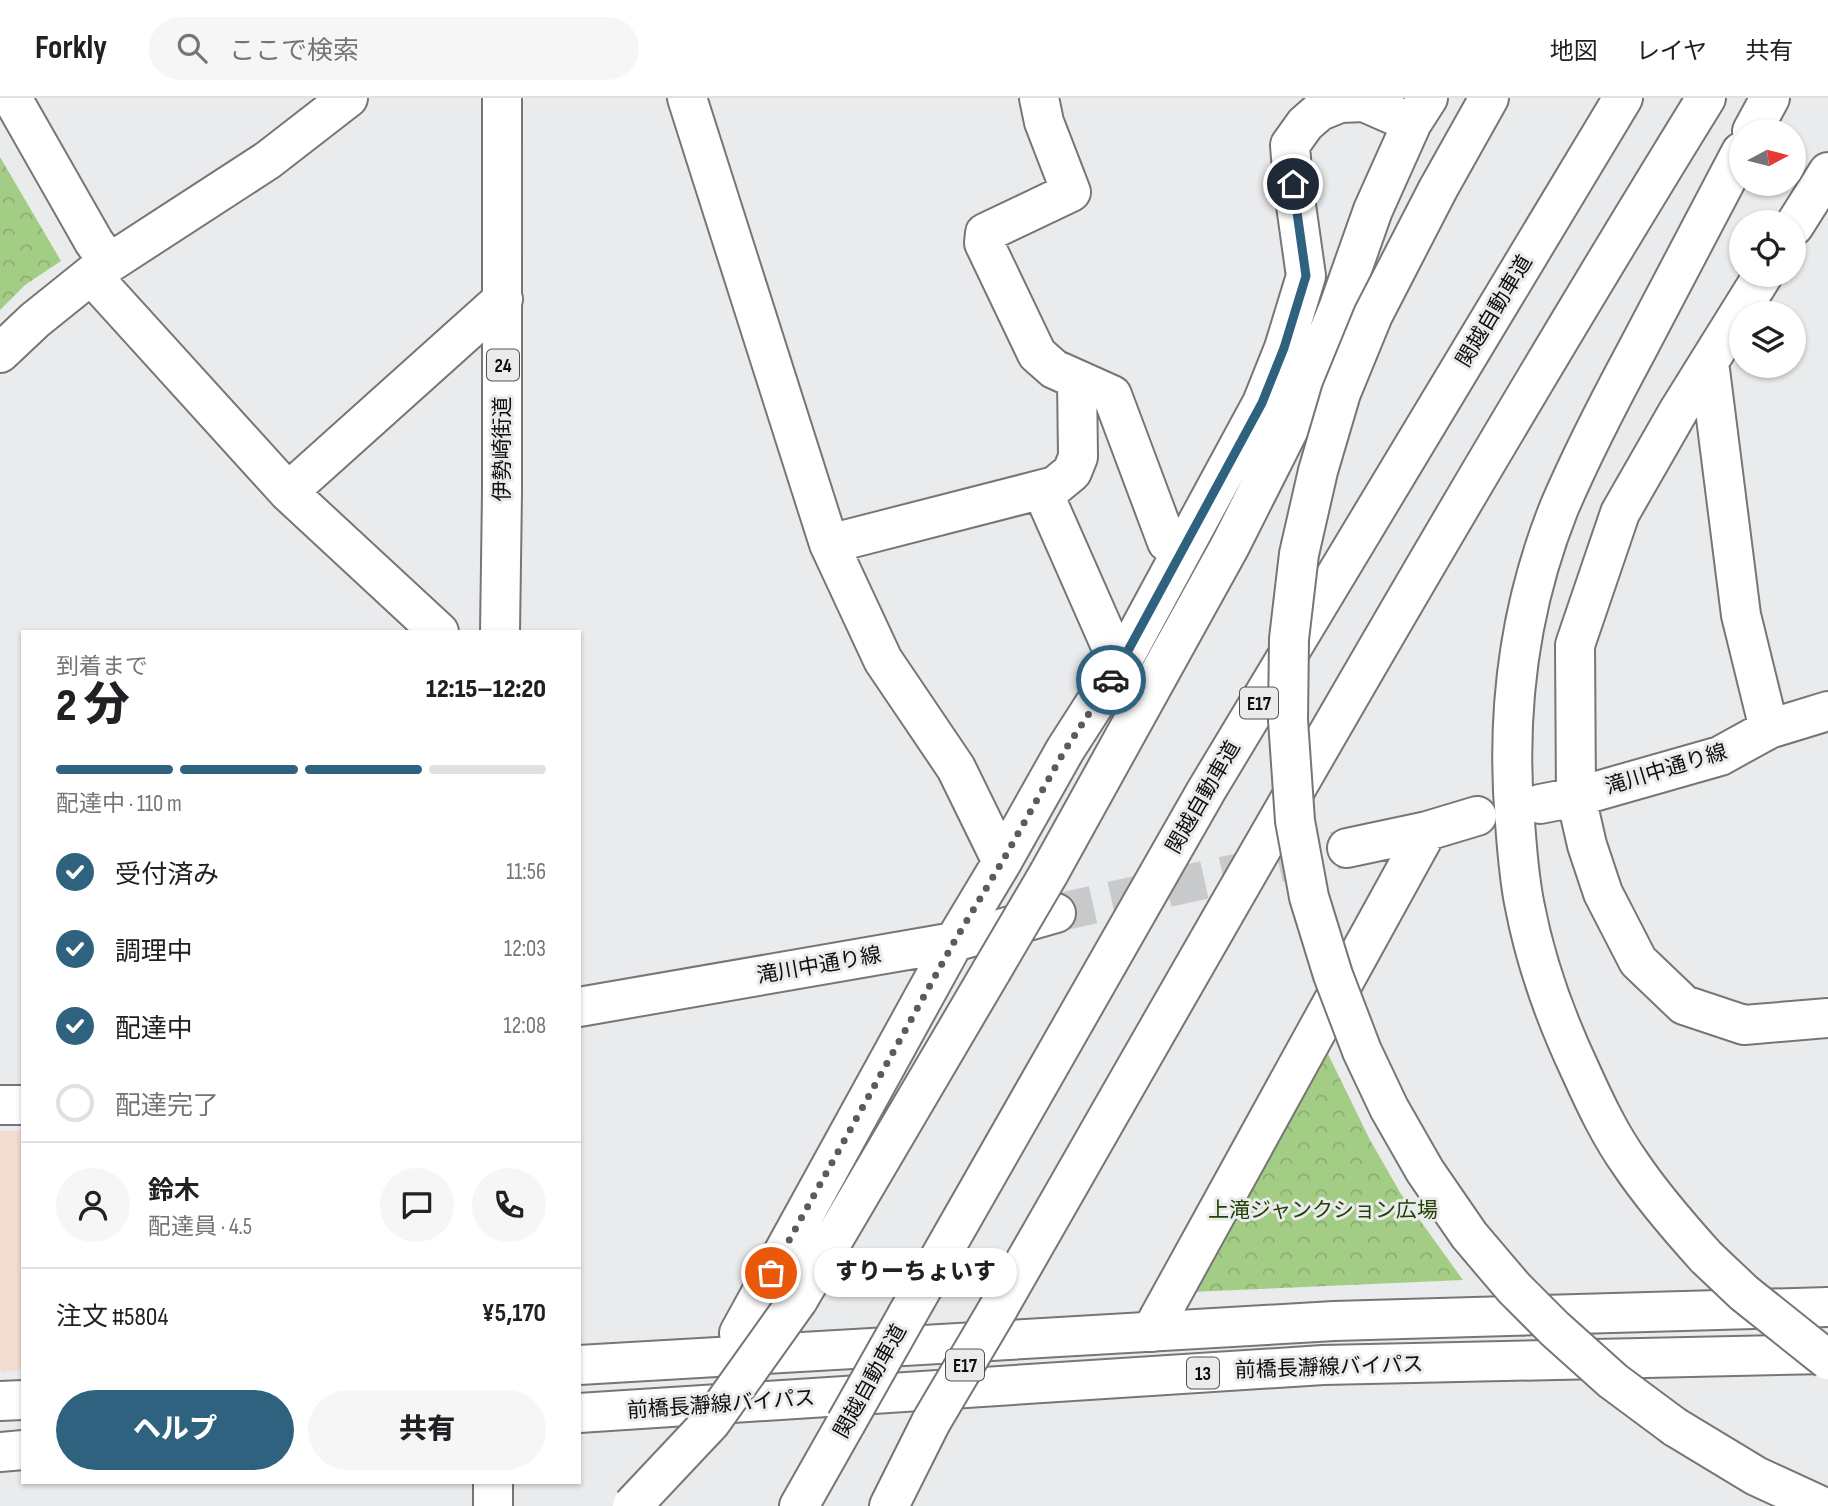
<!DOCTYPE html>
<html lang="ja">
<meta charset="utf-8">
<style>
:root{--surface:#fff;--page:#f6f6f6;--text:#202124;--muted:#757577;--line:#e0e0e0;--accent:#2f627f}
body{margin:0;font-family:"Sofia Sans Condensed","Noto Sans JP",sans-serif;background:var(--page);color:var(--text);height:100vh;display:flex;flex-direction:column;font-size:26px;white-space:nowrap}
*{box-sizing:border-box;margin:0}
p{font-size:23px;color:var(--muted)}
.icon{flex:none;width:38px;height:38px;fill:none;stroke:currentColor;stroke-width:2;stroke-linecap:round;stroke-linejoin:round}
.map{position:relative;flex:1;overflow:hidden}
.details{position:absolute;left:21px;top:532px;width:560px;height:854px;display:flex;flex-direction:column;background:var(--surface);border-radius:0px;box-shadow:0 2px 5px #0004}
.details>*{flex:none}
.needle{width:46px;rotate:83deg}
.tools{position:absolute;left:1729px;top:21px;display:grid;gap:14px}
.tools a{display:grid;place-items:center;width:77px;height:77px;border-radius:50%;background:var(--surface);box-shadow:0 2px 5px #0004;font-size:35px}
.pin{position:absolute;display:grid;place-items:center;width:60px;height:60px;color:#fff;margin:-30px;border:4px solid #fff;border-radius:50%;box-shadow:0 2px 7px #0007}
.courier{position:absolute;display:grid;place-items:center;width:70px;height:70px;margin:-35px;border:5px solid #2f627f;border-radius:50%;background:#fff;color:#222;box-shadow:0 2px 9px #0007}
.bubble{position:absolute;height:49px;border-radius:24px;background:var(--surface);box-shadow:0 2px 5px #0004;font-size:23px;font-weight:800;line-height:49px;text-align:center}
.headline em{font-style:normal;font-weight:800}
.headline div{display:flex;flex-direction:column-reverse}
.headline{display:flex;align-items:center;justify-content:space-between;height:119px;padding:0 35px}
h1{font-size:46px;font-weight:800;line-height:52px}
.bar{display:grid;grid-template-columns:repeat(4,1fr);gap:10px 7px;align-content:center;height:84px;padding:0 35px}
.bar i{height:9px;border-radius:5px;background:var(--line)}
.bar .on{background:var(--accent)}
.bar p{grid-column:span 4}
.line{display:flex;align-items:center;gap:18px;padding:0 35px;border-top:2px solid var(--line)}
.line div{flex:1}
.round{display:grid;place-items:center;flex:none;width:74px;height:74px;border-radius:37px;background:var(--page)}
ol{padding:0 35px;list-style:none}
li{display:flex;align-items:center;gap:21px;height:77px}
li p{margin-inline-start:auto}
li .icon{padding:7px;border-radius:50%;background:var(--accent);color:#fff;stroke-width:4}
li:last-child{color:var(--muted)}
li i{width:38px;height:38px;border:4px solid var(--line);border-radius:50%}
.button{display:flex;gap:14px;margin-top:auto;padding:14px 35px}
.button a{flex:1;height:80px;border-radius:42px;background:var(--accent);color:#fff;font-size:28px;font-weight:800;line-height:80px;text-align:center}
.button a+a{background:var(--page);color:var(--text)}
header{display:flex;align-items:center;gap:42px;box-sizing:border-box;height:98px;padding:0 35px;background:var(--surface);border-bottom:2px solid var(--line)}
header strong{font-size:33px}
nav{display:flex;gap:38px;margin-inline-start:auto;font-size:24px}
.search{width:490px;height:63px;background:var(--page);display:flex;align-items:center;gap:18px;box-sizing:border-box;padding:0 24px;border-radius:38px;color:var(--muted);font-size:26px}
.map>svg:first-child{display:block}
.commercial{fill:#f3dcd1}
.park{fill:url(#park-crowns)}
.lines{fill:none;stroke-linecap:round;stroke-linejoin:round}
.minor-tunnel{stroke:#c9cacb;stroke-width:38;stroke-dasharray:38 19;stroke-linecap:butt}
.minor-casing{stroke:#767677;stroke-width:42}
.major-casing{stroke:#767677;stroke-width:42}
.highway-casing{stroke:#767677;stroke-width:42}
.minor{stroke:#fff;stroke-width:38}
.major{stroke:#fff;stroke-width:38}
.highway{stroke:#fff;stroke-width:38}
.minor-bridge-casing{stroke:#767677;stroke-width:42;stroke-linecap:butt}
.highway-bridge-casing{stroke:#767677;stroke-width:42;stroke-linecap:butt}
.minor-bridge{stroke:#fff;stroke-width:38}
.highway-bridge{stroke:#fff;stroke-width:38}
.done{stroke:#5b5b5c;stroke-width:7;stroke-dasharray:0 12.6}
.route{stroke:#2f627f;stroke-width:9}
.labels{text-anchor:middle;stroke-width:6;stroke-linejoin:round;paint-order:stroke}
.shield{fill:#eaebec;stroke:#505051;stroke-width:2}
.shield-label{font-size:19px;font-weight:bold;fill:#0e0e0f}
.street-label{font-size:21px;fill:#0e0e0f;stroke:#eaebec}
.park-label{font-size:21px;fill:#234100;stroke:#eaebec}
</style>
<header>
<strong>Forkly</strong>
<div class="search"><svg class="icon" aria-label="search" viewBox="0 0 24 24"><circle cx="10" cy="10" r="6"/><path d="M15 15l6 6"/></svg>ここで検索</div>
<nav><a>地図</a><a>レイヤ</a><a>共有</a></nav>
</header>
<div class="map">
<svg width="1828" height="1408" viewBox="0 0 1828 1408">
<defs>
<pattern id="park-crowns" width="20" height="18" patternUnits="userSpaceOnUse" patternTransform="scale(1.75)"><rect width="20" height="18" fill="#a3cd84"/><path d="M2 6a3 3 0 1 1 6 0M12 15a3 3 0 1 1 6 0" fill="none" stroke="#8baf71"/></pattern>
</defs>
<rect width="100%" height="100%" fill="#eaebec"/>
<path class="commercial" d="M0,1033H23V1272L3,1274L0,1271Z"/>
<path class="park" d="M0,59L61,163L25,187L0,212Z
M1328,956L1370,1042L1401,1096L1463,1182L1190,1194L1192,1185Z"/>
<g class="lines">
<path class="minor-tunnel" d="M1056,815L1347,750"/>
<g class="minor-casing">
<path id="minor" d="M12,0L94,144L109,165
M687,0L829,446L883,562L956,670L1002,764
M1039,0L1044,24L1071,94L985,135L984,145L1037,256L1054,271L1112,297L1167,444L1181,454
M1794,128L1828,74
M91,177L288,394L439,534
M1763,177L1679,312L1620,415L1575,547L1576,699L1587,747L1603,795L1638,863L1684,907L1744,927L1828,920
M0,255L35,222L91,177L268,62L348,0
M1709,264L1741,517L1769,631
M1042,392L1109,544L1124,560
M288,394L503,201
M829,446L1055,388L1072,374L1078,359L1077,282
M1540,706L1576,699L1720,658L1769,631L1828,613
M1347,750L1427,733L1477,718
M1049,775L1230,448L1291,327L1338,211L1373,112L1412,25L1428,0
M579,909L954,844L1056,815
M0,1007H23
M798,1202L992,872
M1151,1234L1427,733
M739,1235L954,844L1002,764L1065,652L1124,560L1262,305L1284,250L1306,178L1293,86L1290,47L1305,26L1320,13L1340,5L1364,4L1412,25"/>
</g>
<g class="major-casing">
<path id="major" d="M500,534L502,395V0
M579,1267L1334,1223L1828,1209
M0,1303L23,1302
M579,1315L1323,1267L1828,1256
M0,1354L23,1352
M493,1408V1384"/>
</g>
<g class="highway-casing">
<path id="highway" d="M1752,33L1770,0
M1438,91L1489,0
M1706,1159C1679,1129 1652,1098 1630,1065C1610,1037 1595,1005 1581,974C1556,921 1536,866 1525,809C1519,781 1517,752 1515,724C1506,617 1519,510 1559,410C1582,356 1609,304 1637,252C1671,186 1706,120 1741,54
M999,1209C1231,804 1461,397 1706,0
M907,1217L1206,693L1623,0
M1675,1329L1756,1378L1821,1408
M799,1408L846,1325
M889,1408L931,1324"/>
</g>
<use href="#minor" class="minor"/>
<use href="#major" class="major"/>
<use href="#highway" class="highway"/>
<g class="minor-bridge-casing">
<path id="minor-bridge" d="M992,872L1049,775
M632,1408L711,1324L798,1202"/>
</g>
<g class="highway-bridge-casing">
<path id="highway-bridge" d="M1438,91L1373,217L1341,295L1318,373L1299,456L1289,541L1288,622L1295,723L1309,799L1333,877L1362,953L1389,1010L1425,1073L1469,1137L1514,1190L1555,1231L1613,1283L1675,1329
M1706,1159L1744,1195L1828,1262
M931,1324L999,1209
M846,1325L907,1217"/>
</g>
<use href="#minor-bridge" class="minor-bridge"/>
<use href="#highway-bridge" class="highway-bridge"/>
</g>
<g class="lines">
<path class="done" d="M771,1175L954,844L1002,764L1065,652L1111,582"/>
<path class="route" d="M1111,582L1124,560L1262,305L1284,250L1306,178L1293,86"/>
</g>
<g class="labels">
<g class="shield">
<rect x="487" y="251.5" width="32" height="31" rx="5"/>
<rect x="1240" y="589.5" width="38" height="31" rx="5"/>
<rect x="946" y="1251.5" width="38" height="31" rx="5"/>
<rect x="1187" y="1259.5" width="32" height="31" rx="5"/>
</g>
<g class="shield-label">
<text x="503" y="274">24</text>
<text x="1259" y="612">E17</text>
<text x="965" y="1274">E17</text>
<text x="1203" y="1282">13</text>
</g>
<g class="street-label">
<text transform="translate(1494 213) rotate(-59)" y="7">関越自動車道</text>
<text transform="translate(502 351) rotate(-90)" y="7">伊勢崎街道</text>
<text transform="translate(1666 671) rotate(-17)" y="7">滝川中通り線</text>
<text transform="translate(1203 699) rotate(-60)" y="7">関越自動車道</text>
<text transform="translate(819 867) rotate(-10)" y="7">滝川中通り線</text>
<text transform="translate(1329 1269) rotate(-2)" y="7">前橋長瀞線バイパス</text>
<text transform="translate(870 1283) rotate(-61)" y="7">関越自動車道</text>
<text transform="translate(721 1306) rotate(-4)" y="7">前橋長瀞線バイパス</text>
</g>
<g class="park-label">
<text x="1323" y="1119">上滝ジャンクション広場</text>
</g>
</g>
</svg>
<div class="tools">
<a><svg class="needle" viewBox="-14 -14 28 28"><path d="M0-13l5 13h-10z" fill="#e53935"/><path d="M0 13l5-13h-10z" fill="#757577"/></svg></a>
<a><svg class="icon" aria-label="locate" viewBox="0 0 24 24"><circle cx="12" cy="12" r="6"/><path d="M12 2v4M12 18v4M2 12h4M18 12h4"/></svg></a>
<a><svg class="icon" aria-label="layers" viewBox="0 0 24 24"><path d="M12 4l9 5-9 5-9-5zM3 14l9 5 9-5"/></svg></a>
</div>
<div class="pin" style="left:771px;top:1175px;background:#ea580c"><svg class="icon" aria-label="bag" viewBox="0 0 24 24"><path d="M5 8h14l-1 12H6zM9 8a3 3 0 0 1 6 0"/></svg></div>
<div class="pin" style="left:1293px;top:86px;background:#1f2937"><svg class="icon" aria-label="home" viewBox="0 0 24 24"><path d="M3 11l9-7 9 7M6 9v11h12V9"/></svg></div>
<div class="courier" style="left:1111px;top:582px"><svg class="icon" aria-label="car" viewBox="0 0 24 24"><path d="M5 17H2v-5l4-1 3-4h7l3 4 3 1v5h-3M9 17h6M6 11h13"/><circle cx="7" cy="17" r="2"/><circle cx="17" cy="17" r="2"/></svg></div>
<div class="bubble" style="left:814px;top:1150px;width:203px">すりーちょいす</div>
<section class="details">
<div class="headline"><div><h1>2 分</h1><p>到着まで</p></div><em>12:15–12:20</em></div>
<div class="bar"><i class="on"></i><i class="on"></i><i class="on"></i><i></i><p>配達中 · 110 m</p></div>
<ol>
<li><svg class="icon" aria-label="check" viewBox="0 0 24 24"><path d="M5 12l5 5 9-10"/></svg>受付済み<p>11:56</p></li>
<li><svg class="icon" aria-label="check" viewBox="0 0 24 24"><path d="M5 12l5 5 9-10"/></svg>調理中<p>12:03</p></li>
<li><svg class="icon" aria-label="check" viewBox="0 0 24 24"><path d="M5 12l5 5 9-10"/></svg>配達中<p>12:08</p></li>
<li><i></i>配達完了</li>
</ol>
<div class="line" style="height:126px"><a class="round"><svg class="icon" aria-label="person" viewBox="0 0 24 24"><circle cx="12" cy="8" r="4"/><path d="M4 21q1-7 8-7t8 7"/></svg></a><div><b>鈴木</b><p>配達員 · 4.5</p></div><a class="round"><svg class="icon" aria-label="chat" viewBox="0 0 24 24"><path d="M4 5h16v11H9l-5 4z"/></svg></a><a class="round"><svg class="icon" aria-label="phone" viewBox="0 0 24 24"><path d="M5 4h4l2 5-3 2q2 4 5 5l2-3 5 2v4C11 20 4 13 5 4z"/></svg></a></div>
<div class="line" style="height:91px"><div>注文 #5804</div><b>¥5,170</b></div>
<div class="button"><a>ヘルプ</a><a>共有</a></div>
</section>
</div>
